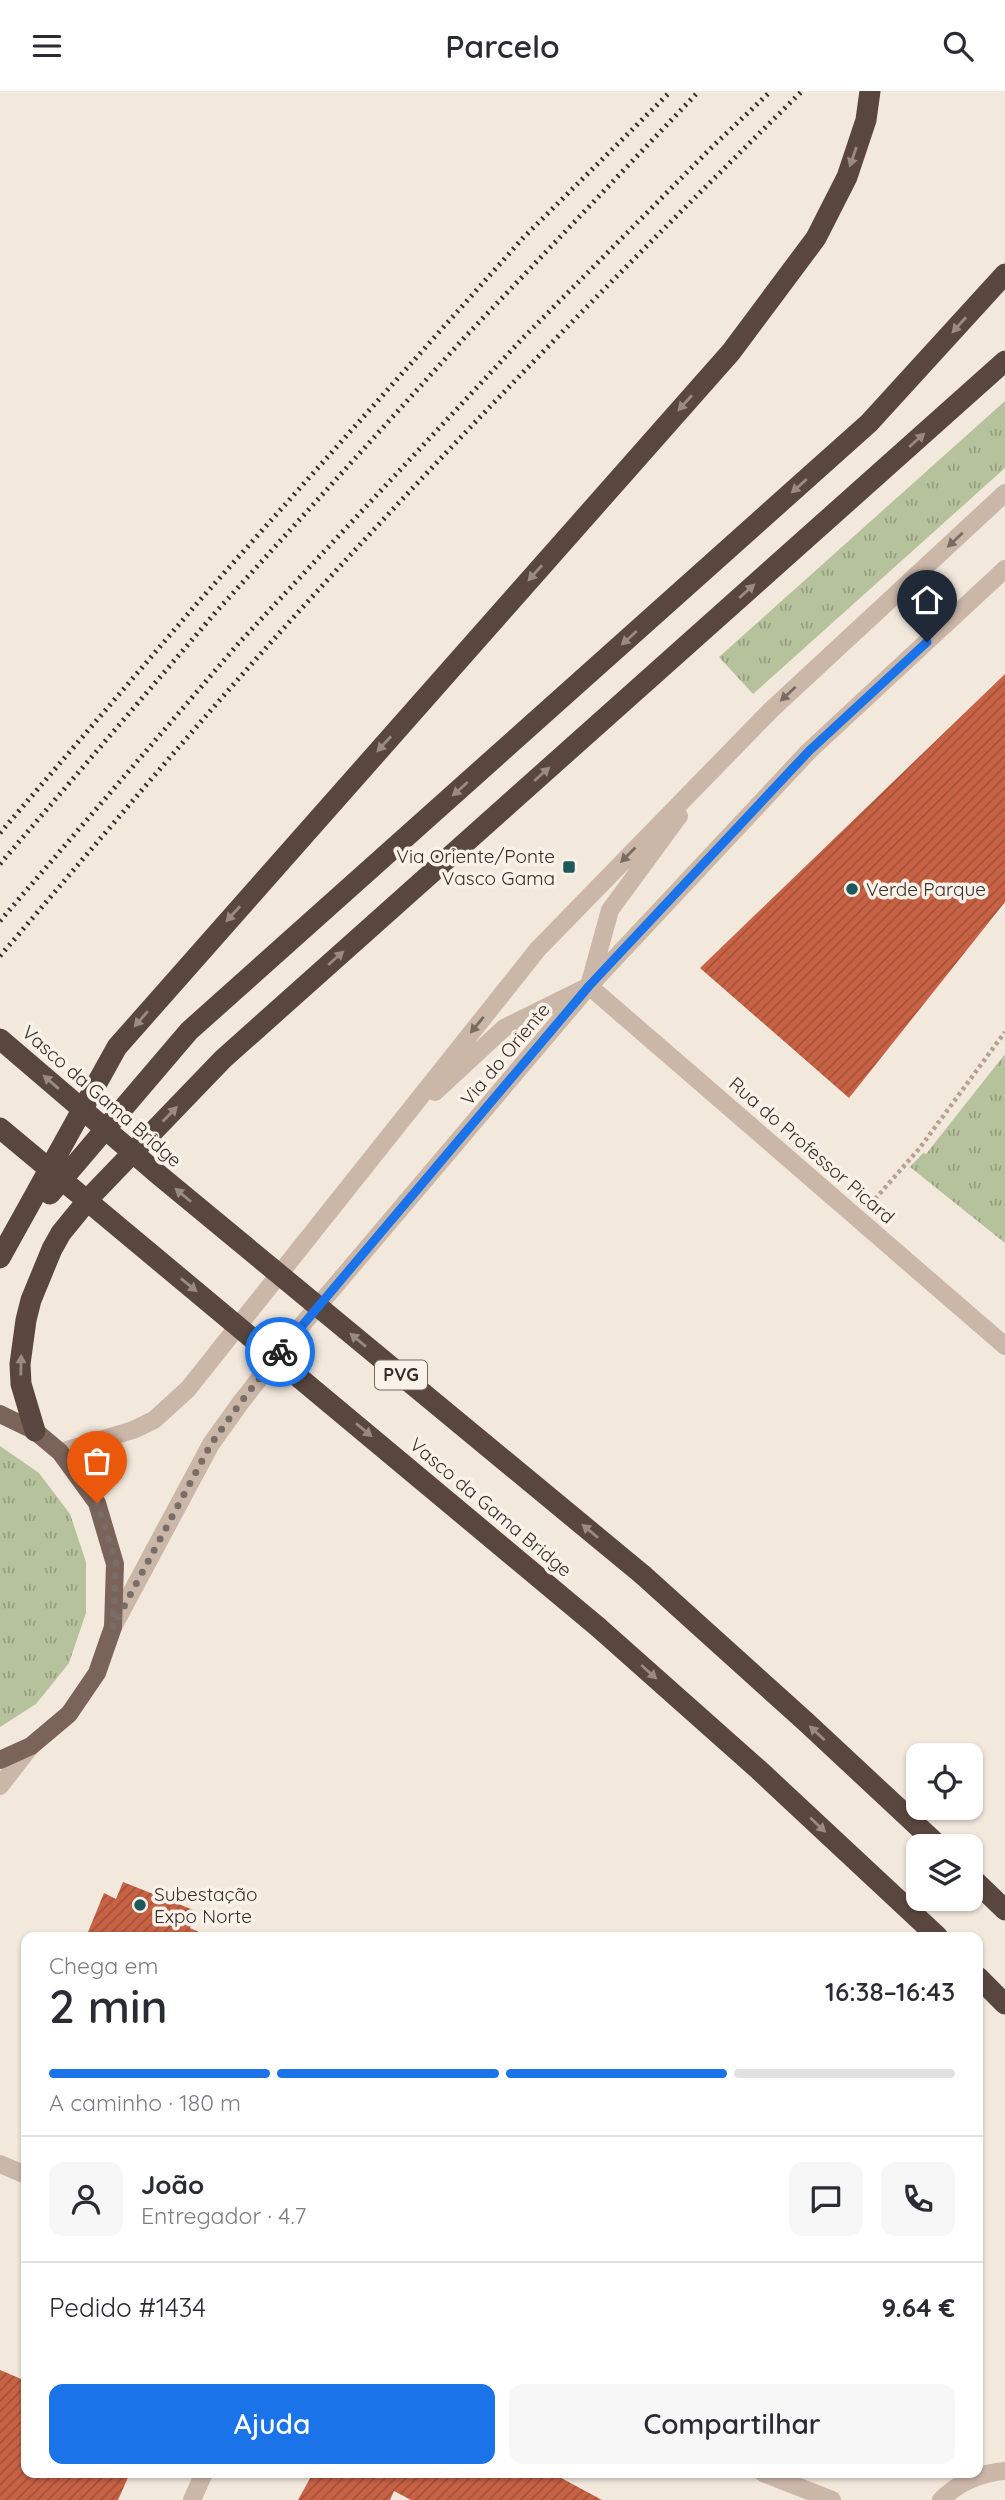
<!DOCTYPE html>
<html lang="pt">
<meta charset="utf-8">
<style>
:root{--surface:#fff;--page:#f7f7f7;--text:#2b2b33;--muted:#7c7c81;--line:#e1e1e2;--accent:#1a73e8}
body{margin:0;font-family:Quicksand,sans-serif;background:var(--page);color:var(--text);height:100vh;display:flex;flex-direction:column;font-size:26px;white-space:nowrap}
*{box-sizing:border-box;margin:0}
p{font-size:23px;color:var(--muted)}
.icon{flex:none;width:38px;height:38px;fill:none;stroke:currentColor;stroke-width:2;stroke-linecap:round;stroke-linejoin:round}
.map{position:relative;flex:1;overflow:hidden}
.details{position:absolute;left:21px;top:1841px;width:962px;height:546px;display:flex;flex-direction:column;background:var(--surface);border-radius:14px;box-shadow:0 2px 5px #0004}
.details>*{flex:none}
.buttons{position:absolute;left:906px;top:1652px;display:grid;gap:14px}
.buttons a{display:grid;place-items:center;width:77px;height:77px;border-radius:14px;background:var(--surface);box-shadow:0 2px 5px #0004;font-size:35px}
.pin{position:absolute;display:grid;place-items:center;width:60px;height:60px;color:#fff;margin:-72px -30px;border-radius:50% 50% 50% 0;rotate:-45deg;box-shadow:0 0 7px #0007}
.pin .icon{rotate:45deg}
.courier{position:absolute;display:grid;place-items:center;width:70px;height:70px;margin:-35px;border:5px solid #1a73e8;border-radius:50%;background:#fff;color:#222;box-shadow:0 2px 9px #0007}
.headline em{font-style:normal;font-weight:600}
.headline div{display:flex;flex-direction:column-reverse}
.headline{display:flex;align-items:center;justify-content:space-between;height:119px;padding:0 28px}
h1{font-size:46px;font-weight:600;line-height:52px}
.bar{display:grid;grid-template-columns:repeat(4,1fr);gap:10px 7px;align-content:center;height:84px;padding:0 28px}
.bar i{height:9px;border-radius:5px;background:var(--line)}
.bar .on{background:var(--accent)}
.bar p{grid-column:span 4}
.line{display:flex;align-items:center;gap:18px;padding:0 28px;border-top:2px solid var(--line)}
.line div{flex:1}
.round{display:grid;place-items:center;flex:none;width:74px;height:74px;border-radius:14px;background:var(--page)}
.primary-button{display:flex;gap:14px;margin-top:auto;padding:14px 28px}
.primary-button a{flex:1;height:80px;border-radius:14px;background:var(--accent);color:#fff;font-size:28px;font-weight:600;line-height:80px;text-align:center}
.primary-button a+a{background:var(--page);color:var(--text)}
header{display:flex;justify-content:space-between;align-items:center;height:91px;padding:0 28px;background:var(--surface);font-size:32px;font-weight:600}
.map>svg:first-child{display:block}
.grass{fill:url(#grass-tufts)}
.building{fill:url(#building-hatch)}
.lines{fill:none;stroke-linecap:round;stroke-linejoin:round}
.path{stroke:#b7a192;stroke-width:4.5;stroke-dasharray:3.5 3.5;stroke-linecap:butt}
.minor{stroke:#cbb7a8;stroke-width:18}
.major{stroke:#7a6359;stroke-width:18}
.highway{stroke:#59473f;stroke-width:21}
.rail{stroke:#382d28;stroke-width:5;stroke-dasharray:2 5;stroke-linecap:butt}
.highway-bridge{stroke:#59473f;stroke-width:21}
.oneway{fill:#998b83}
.oneway2{fill:#7a6b62}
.done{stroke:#796e67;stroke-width:7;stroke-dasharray:0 12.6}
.route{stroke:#1a73e8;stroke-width:9}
.poi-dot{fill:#1d585a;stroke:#faf2e9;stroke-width:2.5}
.labels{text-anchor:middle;stroke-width:7;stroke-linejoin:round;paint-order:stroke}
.shield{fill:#faf2e9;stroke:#726862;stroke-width:2}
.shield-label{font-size:18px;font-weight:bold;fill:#382d28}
.poi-label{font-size:19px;fill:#382d28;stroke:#faf2e9;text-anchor:start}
.street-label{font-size:19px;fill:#382d28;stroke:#faf2e9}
</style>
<header><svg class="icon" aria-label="menu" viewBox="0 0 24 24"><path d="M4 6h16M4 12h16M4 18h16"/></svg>Parcelo<svg class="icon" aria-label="search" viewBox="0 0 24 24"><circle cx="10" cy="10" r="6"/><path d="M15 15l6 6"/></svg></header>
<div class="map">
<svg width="1005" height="2409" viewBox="0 0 1005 2409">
<defs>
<pattern id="grass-tufts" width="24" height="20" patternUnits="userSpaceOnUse" patternTransform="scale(1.75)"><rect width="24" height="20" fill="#b6c29c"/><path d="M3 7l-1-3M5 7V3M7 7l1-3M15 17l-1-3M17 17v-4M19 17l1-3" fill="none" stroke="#959e7f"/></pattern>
<pattern id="building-hatch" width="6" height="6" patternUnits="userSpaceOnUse" patternTransform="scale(1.75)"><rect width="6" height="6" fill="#c86245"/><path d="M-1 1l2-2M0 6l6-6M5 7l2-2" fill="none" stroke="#a3513a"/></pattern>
</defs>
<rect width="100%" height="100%" fill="#f3e8dc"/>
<path class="grass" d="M1005,310V377L753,603L719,566Z
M1005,963V1152L910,1076L923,1062L926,1063Z
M0,1355L39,1382L70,1423L86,1471V1522L69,1572L36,1613L0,1636Z"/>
<path class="building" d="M1005,583V811L849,1007L700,877Z
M123,1791L196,1820L190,1837L201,1842L199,1846H86L104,1802L116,1808Z
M0,2279L26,2290V2382H130L118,2409H0Z
M313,2382H552L602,2409H411L394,2400L390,2409H298Z"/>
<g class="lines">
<path class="path" d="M875,1108L919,1058L1005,941"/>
<path class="minor" d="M589,895L1005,1255
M435,1001L504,937L589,895L610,819L679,725
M60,1361L133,1339L154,1329L188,1298L538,858L771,619L1005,402
M113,1536L211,1353L241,1311L291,1247L589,895L809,660L1005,478
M0,1695L31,1655
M0,2073L26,2084
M763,2382L832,2409
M192,2409L204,2382
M941,2409C959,2391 979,2382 1005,2380"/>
<path class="major" d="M0,1323L35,1340L60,1361L97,1412L115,1473L113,1536L97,1582L69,1623L31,1655L0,1669"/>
<path class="highway" d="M50,1103L189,940L869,332L1005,183
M0,1167L117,956L731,261L816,147L847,86L866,29L870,0
M35,1340L21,1293L20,1273L26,1229L31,1209L52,1158L61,1142L92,1104L223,968L1005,270
M643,1484L806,1631L939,1755
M598,1536L759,1679L938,1846
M971,1786L1005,1819
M978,1886L1005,1913"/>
<path class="rail" d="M0,742L200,509L523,147L671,0
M0,773L215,522L464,247L699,0
M0,830L238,553L522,248L712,56L771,0
M0,865C85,766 169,666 256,568C431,372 615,185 802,0"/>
<path class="highway-bridge" d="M0,948L159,1084L643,1484
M0,1037L598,1536"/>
</g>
<defs><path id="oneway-solid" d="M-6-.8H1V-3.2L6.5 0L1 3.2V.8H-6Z" transform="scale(1.75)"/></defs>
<g class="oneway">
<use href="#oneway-solid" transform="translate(853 66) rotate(109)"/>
<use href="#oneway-solid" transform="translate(959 234) rotate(132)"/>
<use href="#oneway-solid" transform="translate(685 312) rotate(132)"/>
<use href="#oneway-solid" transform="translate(917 349) rotate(-42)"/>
<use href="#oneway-solid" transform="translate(799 395) rotate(138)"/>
<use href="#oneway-solid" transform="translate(535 482) rotate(132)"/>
<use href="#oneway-solid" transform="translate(747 500) rotate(-42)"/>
<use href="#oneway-solid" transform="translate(629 547) rotate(138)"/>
<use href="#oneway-solid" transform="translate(384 653) rotate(132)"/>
<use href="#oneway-solid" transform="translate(542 683) rotate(-42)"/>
<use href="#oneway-solid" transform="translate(460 698) rotate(138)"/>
<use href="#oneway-solid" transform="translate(233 823) rotate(132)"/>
<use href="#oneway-solid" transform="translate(336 867) rotate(-42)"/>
<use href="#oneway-solid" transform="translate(141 928) rotate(131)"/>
<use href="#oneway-solid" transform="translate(51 991) rotate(-139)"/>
<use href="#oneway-solid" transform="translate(170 1023) rotate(-46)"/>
<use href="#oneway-solid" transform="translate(183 1104) rotate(-140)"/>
<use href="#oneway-solid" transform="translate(189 1194) rotate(39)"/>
<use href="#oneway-solid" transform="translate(358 1249) rotate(-140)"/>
<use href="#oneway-solid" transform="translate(21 1274) rotate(-89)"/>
<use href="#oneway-solid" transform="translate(364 1339) rotate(40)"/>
<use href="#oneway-solid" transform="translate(590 1440) rotate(-140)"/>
<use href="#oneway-solid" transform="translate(649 1581) rotate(42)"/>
<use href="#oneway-solid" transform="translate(817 1642) rotate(-137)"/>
<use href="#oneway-solid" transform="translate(818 1734) rotate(43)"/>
</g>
<g class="oneway2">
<use href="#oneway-solid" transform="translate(955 449) rotate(137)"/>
<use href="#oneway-solid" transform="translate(788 603) rotate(137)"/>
<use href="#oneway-solid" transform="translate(628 764) rotate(135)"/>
<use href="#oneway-solid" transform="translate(477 934) rotate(129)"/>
</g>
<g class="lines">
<path class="done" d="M97,1412L116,1472L113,1536L211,1353L241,1311L280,1261"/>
<path class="route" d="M280,1261L589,895L809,660L927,551"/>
</g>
<g class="poi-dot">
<rect x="562" y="769" width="14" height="14" rx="3.5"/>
<circle cx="852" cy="798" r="7"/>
<circle cx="140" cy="1814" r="7"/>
</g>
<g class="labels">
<rect class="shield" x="375" y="1269.5" width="52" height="29" rx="5"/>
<g class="shield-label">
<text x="401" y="1290">PVG</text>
</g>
<g class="poi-label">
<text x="555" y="772" text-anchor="end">Via Oriente/Ponte<tspan x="555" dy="22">Vasco Gama</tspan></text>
<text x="866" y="805">Verde Parque</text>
<text x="154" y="1810">Subestação<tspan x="154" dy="22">Expo Norte</tspan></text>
</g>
<g class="street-label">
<text transform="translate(505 963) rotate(-50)" y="7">Via do Oriente</text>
<text transform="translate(102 1005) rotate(41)" y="7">Vasco da Gama Bridge</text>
<text transform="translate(812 1059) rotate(41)" y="7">Rua do Professor Picard</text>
<text transform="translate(491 1416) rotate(40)" y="7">Vasco da Gama Bridge</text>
</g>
</g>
</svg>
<div class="buttons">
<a><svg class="icon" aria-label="locate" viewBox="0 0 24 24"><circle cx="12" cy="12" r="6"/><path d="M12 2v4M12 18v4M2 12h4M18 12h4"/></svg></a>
<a><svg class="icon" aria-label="layers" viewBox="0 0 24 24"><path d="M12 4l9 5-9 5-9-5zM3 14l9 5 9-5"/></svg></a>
</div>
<div class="pin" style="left:97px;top:1412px;background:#ea580c"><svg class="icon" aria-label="bag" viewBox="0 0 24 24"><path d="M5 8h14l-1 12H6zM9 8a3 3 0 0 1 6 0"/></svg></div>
<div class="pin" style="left:927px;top:551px;background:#1f2937"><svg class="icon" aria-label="home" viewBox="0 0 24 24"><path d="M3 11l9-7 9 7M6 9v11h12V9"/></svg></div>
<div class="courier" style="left:280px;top:1261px"><svg class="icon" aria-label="bike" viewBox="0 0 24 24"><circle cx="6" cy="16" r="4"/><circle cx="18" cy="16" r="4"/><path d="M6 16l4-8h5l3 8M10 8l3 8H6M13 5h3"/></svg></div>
<section class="details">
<div class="headline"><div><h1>2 min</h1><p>Chega em</p></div><em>16:38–16:43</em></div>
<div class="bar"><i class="on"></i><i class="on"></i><i class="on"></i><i></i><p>A caminho · 180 m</p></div>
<div class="line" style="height:126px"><a class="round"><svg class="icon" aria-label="person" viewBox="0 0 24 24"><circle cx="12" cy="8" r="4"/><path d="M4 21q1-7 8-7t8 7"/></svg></a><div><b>João</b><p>Entregador · 4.7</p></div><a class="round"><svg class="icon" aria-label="chat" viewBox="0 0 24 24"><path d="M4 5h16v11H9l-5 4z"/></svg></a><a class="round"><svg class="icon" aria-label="phone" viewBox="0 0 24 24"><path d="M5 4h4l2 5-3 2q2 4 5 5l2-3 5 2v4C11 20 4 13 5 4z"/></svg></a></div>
<div class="line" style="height:91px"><div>Pedido #1434</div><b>9.64 €</b></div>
<div class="primary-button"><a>Ajuda</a><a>Compartilhar</a></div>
</section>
</div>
